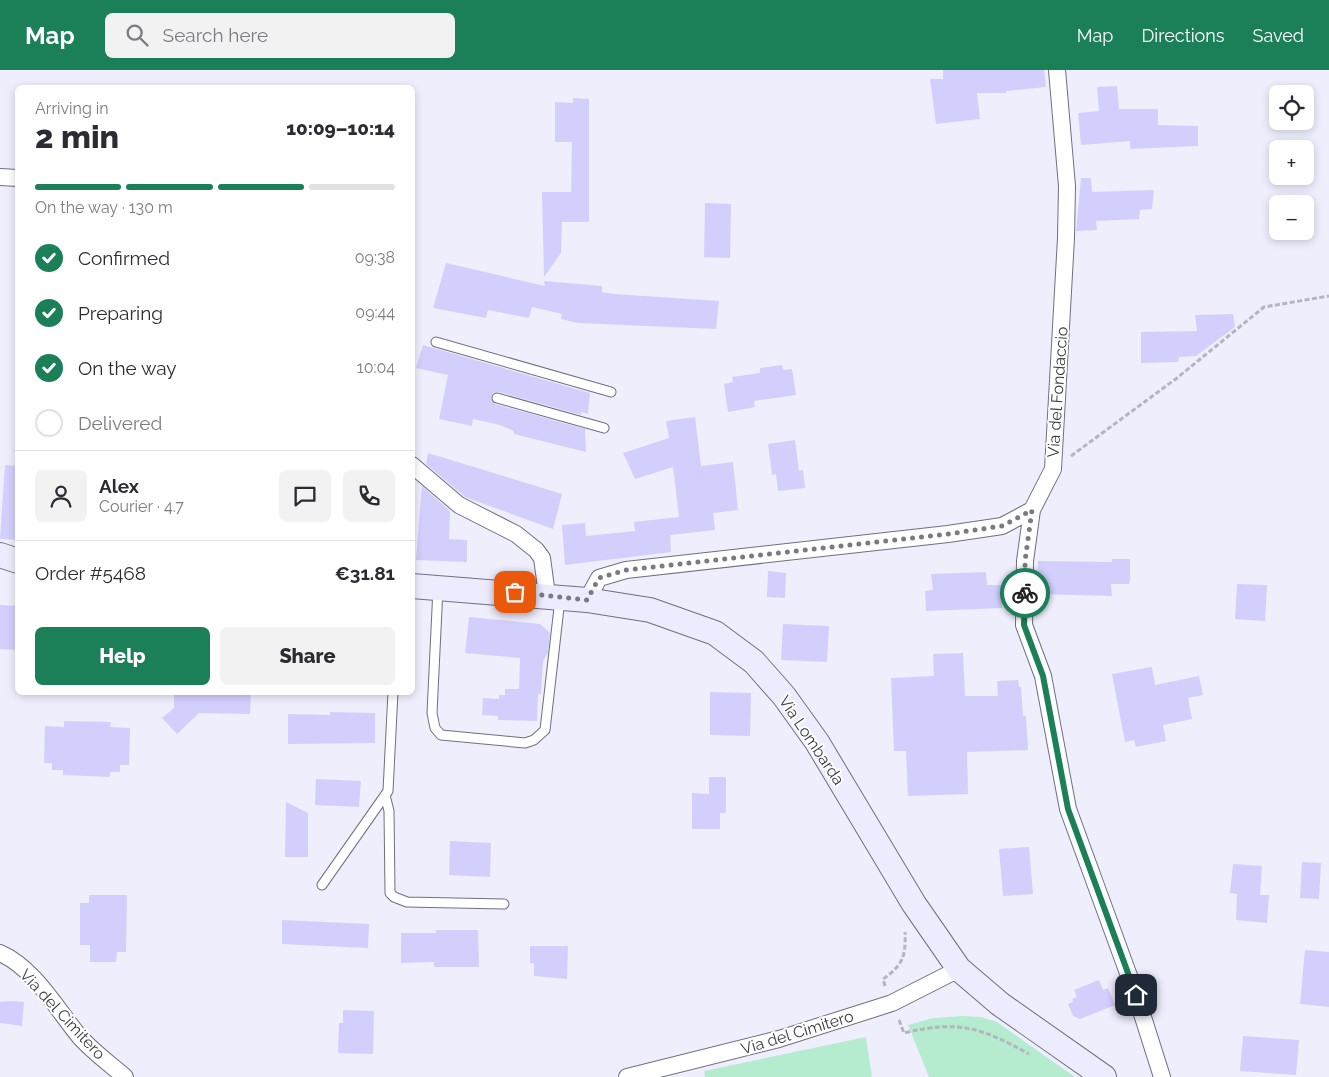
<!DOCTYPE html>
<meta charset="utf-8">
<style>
:root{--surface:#fff;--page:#f2f2f3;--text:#2b2b33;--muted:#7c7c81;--line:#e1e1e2;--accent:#1b7f58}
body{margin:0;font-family:Raleway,sans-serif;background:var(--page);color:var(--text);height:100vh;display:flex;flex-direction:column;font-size:19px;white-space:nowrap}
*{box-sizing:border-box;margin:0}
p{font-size:16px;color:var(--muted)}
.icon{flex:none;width:28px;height:28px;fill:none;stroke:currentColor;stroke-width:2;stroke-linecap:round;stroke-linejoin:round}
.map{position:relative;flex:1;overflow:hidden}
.panel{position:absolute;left:15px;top:15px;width:400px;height:610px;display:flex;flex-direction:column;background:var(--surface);border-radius:8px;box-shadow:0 2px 8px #0003}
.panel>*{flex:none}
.tools{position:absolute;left:1269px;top:15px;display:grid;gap:10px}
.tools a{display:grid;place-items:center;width:45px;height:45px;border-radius:8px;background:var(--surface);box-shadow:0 2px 8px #0003;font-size:25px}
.pin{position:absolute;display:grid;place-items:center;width:42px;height:42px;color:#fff;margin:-21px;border-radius:10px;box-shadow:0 2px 8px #0006}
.courier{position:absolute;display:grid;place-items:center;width:50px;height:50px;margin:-25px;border:4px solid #1b7f58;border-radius:50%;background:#fff;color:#222;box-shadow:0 1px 6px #0007}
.headline em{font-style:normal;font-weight:800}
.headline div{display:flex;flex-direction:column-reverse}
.headline{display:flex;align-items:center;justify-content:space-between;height:85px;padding:0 20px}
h1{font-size:32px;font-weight:800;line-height:38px}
.bar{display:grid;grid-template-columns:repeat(4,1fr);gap:8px 5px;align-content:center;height:60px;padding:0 20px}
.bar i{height:6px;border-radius:4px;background:var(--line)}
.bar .selected{background:var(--accent)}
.bar p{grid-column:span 4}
.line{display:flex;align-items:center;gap:12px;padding:0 20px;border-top:1px solid var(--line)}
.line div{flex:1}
.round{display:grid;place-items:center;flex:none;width:52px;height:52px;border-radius:8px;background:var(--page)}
ol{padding:0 20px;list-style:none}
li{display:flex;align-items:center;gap:15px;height:55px}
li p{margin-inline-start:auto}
li .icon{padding:5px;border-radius:50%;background:var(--accent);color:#fff;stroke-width:4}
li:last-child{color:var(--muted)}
li i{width:28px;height:28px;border:2px solid var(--line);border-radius:50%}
.button{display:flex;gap:10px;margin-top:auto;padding:10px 20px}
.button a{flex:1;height:58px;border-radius:8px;background:var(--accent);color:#fff;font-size:20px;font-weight:800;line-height:58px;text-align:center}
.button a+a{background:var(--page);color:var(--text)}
header{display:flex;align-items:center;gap:30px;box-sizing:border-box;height:70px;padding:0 25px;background:var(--accent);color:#fff}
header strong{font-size:24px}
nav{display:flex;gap:28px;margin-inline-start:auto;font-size:18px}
.search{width:350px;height:45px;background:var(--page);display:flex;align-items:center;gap:12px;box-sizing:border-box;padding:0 18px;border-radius:8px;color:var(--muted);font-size:19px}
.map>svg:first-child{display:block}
.green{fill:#b5eccf}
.building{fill:#d2cffd}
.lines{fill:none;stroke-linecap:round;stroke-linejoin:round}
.lane-casing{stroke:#706f7f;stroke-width:11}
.street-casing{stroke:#706f7f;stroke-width:18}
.secondary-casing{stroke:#706f7f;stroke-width:26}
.path{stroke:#b5b4c0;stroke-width:3;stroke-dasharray:5 2.5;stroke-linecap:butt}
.lane{stroke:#fff;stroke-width:9}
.street{stroke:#fff;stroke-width:16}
.secondary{stroke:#edecff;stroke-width:24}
.done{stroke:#7b7a84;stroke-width:5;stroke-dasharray:0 9}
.route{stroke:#1b7f58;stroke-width:6}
.labels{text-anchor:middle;stroke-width:4;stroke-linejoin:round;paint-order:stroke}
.street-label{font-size:16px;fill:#3d3c43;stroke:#fff}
</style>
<header>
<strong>Map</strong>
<div class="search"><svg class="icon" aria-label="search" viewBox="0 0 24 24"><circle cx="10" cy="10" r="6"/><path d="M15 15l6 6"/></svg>Search here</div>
<nav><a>Map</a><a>Directions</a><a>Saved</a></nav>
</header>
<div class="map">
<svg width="1329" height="1007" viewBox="0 0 1329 1007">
<rect width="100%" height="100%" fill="#efeefd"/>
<path class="green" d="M962,946L981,947L997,952L1075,1007H929L908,955L933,948Z
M866,967L872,1007H705L704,1001Z"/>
<path class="building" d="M943,0H1044L1046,17L1006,21V23H977L980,49L936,54L930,9H943Z
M1117,16L1119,39H1158V55L1198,56V76L1130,79V71L1081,75L1078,43L1099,41L1097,17Z
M573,28L589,29V152H562L561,183L544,207L542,122H571L572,72H555V32L573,33Z
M1081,108H1091L1092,122L1154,120L1152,139L1140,140L1139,149L1096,151L1097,160L1076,161Z
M705,133L731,134L730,188L704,187Z
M446,193L545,216L544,211L602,216V222L614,224L719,231L716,259L578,253L561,249L562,244L532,237L529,248L488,240L486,248L433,238Z
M1233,244L1235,257L1196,286L1179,287L1178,292L1141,293V262L1197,261L1195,245Z
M423,275L590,323L588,344L581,342V345L499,322L493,323L491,327L495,334L585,359L586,382L514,364V361L500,355L473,349L472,356L439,349L448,305L416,298Z
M782,295L783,300L792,299L796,325L754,331L755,337L728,342L724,314L733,312L732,307L760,303V298Z
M695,347L701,396L733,392L738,440L713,443L715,460L670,465L671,482L565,495L562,455L585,453L586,466L635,461L634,452L679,447L673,397L635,409L623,383L669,368L666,351Z
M795,370L799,401L803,400L805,418L778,421L776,404L772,405L768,374Z
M428,383L562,424L553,459L465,427L426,394Z
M5,395L18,396V470L0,469Z
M422,416L450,441L449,469L467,470V492L416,490Z
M1112,489H1130V510L1129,514H1111L1112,526L1037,524L1038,491L1112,492Z
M768,501L786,503L785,528L767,527Z
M986,502L987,515H1001L1002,538L926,541L925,521L933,520L931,504Z
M1237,514L1267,515L1265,551L1235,549Z
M0,535L18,536V580L0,579Z
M469,547L540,554L550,563L548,583L543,591L541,624H538L537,651L498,650V646L482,645L483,628L499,629V625H505V619H519L520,588L465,583Z
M783,554L829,556L827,592L781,590Z
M963,583L965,626H998L997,611L1018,610L1019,617H1021L1023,646H1026L1028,680L967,682L968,724L908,726L906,681H894L891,608L934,606L933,584Z
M1152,597L1155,615L1199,606L1203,625L1188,628L1192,649L1163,655L1166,671L1136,677L1134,670L1125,672L1112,604Z
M174,622H251L250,644L199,643L177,664L162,648L174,638Z
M710,622L751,623L750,666L710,665Z
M330,642L375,643V673L288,674V644L330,645Z
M64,651L111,652L110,657L130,658L129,695H120V702H110V707L63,705V700H52V693H44L45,656L64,657Z
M709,707H726V743H720V759H692V723L709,724Z
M316,709L361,711L359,737L315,735Z
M286,732L308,743V787H285Z
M450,771L491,773L490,807L449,805Z
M1029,777L1033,824L1003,826L999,779Z
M1302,792L1321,793L1319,829L1300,828Z
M1233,794L1262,796L1260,825H1269L1267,853L1236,850L1237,824L1230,823Z
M89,825H127L126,882H117L116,892H90V875H80V833H89Z
M282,850L369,854L368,878L282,874Z
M436,860H478L479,897H434V892L401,893V863H436Z
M530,876H568L567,909L534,906V893H530Z
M1305,880L1329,882V937L1300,934Z
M1099,910L1103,920L1108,918L1115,935L1080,949L1073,946L1068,934L1073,932L1072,929L1077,927L1074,920Z
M11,931L24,932L22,956L0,953V932Z
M343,940L374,941L373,984L338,983L339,953H343Z
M1243,966L1299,970L1296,1005L1240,1001Z"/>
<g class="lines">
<g class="lane-casing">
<path id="lane" d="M436,272L611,322
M497,328L604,358
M438,518L432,643L435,658L441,665L525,673L534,670L545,660L560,529
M385,725L389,741L390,823L394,827L407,832L504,834
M322,815L388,721L393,622"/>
</g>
<g class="street-casing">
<path id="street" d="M1057,0L1067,116L1066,168L1053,399L1032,440L1025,491L1024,555L1043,606L1068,739L1136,925L1162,1007
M0,107L18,108
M412,395L459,435L516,464L536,480L542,488L547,525
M587,530L599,508L626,500L948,464L1002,456L1032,440
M0,883C34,898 56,938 79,966C92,981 110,994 125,1007
M627,1007L779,969L892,933L959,899"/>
</g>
<g class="secondary-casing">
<path id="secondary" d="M0,485L18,491
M412,516L587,530L650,540L715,563L754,592L784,626L817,672L914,834L959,899L1000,934L1104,1007"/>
</g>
<path class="path" d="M1071,386L1177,308L1264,237L1329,226
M885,916L883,909C903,895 906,886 905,862
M899,950L904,963C959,950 980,957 1029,984"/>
<use href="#lane" class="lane"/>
<use href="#street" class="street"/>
<use href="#secondary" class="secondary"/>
</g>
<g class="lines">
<path class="done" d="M515,522L587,530L599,508L626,500L948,464L1002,456L1032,440L1025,491V523"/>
<path class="route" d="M1025,523L1024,555L1043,606L1068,739L1136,925"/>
</g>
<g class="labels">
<g class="street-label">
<text transform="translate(1057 322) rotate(-86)" y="6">Via del Fondaccio</text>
<text transform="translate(812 670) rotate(56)" y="6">Via Lombarda</text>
<text transform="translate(63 944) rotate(47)" y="6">Via del Cimitero</text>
<text transform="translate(797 962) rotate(-17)" y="6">Via del Cimitero</text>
</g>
</g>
</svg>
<div class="tools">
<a><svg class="icon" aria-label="locate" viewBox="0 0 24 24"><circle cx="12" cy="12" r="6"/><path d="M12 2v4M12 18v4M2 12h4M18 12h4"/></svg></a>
<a>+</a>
<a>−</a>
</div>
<div class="pin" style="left:515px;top:522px;background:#ea580c"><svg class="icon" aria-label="bag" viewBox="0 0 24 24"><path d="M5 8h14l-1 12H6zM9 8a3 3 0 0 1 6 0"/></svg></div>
<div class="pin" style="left:1136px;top:925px;background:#1f2937"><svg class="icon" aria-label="home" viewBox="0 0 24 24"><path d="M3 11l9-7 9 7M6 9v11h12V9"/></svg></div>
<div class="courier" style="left:1025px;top:523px"><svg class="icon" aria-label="bike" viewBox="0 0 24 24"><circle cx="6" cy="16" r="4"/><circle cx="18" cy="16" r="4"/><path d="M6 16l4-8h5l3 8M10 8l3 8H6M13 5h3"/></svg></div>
<section class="panel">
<div class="headline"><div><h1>2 min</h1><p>Arriving in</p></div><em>10:09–10:14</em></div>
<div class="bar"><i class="selected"></i><i class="selected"></i><i class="selected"></i><i></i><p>On the way · 130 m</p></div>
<ol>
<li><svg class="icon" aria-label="check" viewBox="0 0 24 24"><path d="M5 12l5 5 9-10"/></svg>Confirmed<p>09:38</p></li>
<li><svg class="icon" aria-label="check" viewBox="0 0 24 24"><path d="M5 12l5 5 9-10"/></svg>Preparing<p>09:44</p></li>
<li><svg class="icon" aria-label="check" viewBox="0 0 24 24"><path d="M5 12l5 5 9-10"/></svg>On the way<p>10:04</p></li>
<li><i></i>Delivered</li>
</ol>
<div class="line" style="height:90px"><a class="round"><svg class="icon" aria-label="person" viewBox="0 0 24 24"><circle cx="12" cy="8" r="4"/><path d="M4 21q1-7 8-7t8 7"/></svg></a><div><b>Alex</b><p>Courier · 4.7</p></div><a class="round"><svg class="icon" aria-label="chat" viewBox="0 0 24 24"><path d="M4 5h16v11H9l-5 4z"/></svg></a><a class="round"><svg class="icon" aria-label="phone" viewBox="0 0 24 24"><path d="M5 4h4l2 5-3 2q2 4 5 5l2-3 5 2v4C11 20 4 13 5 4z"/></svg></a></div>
<div class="line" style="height:65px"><div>Order #5468</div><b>€31.81</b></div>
<div class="button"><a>Help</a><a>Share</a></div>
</section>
</div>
